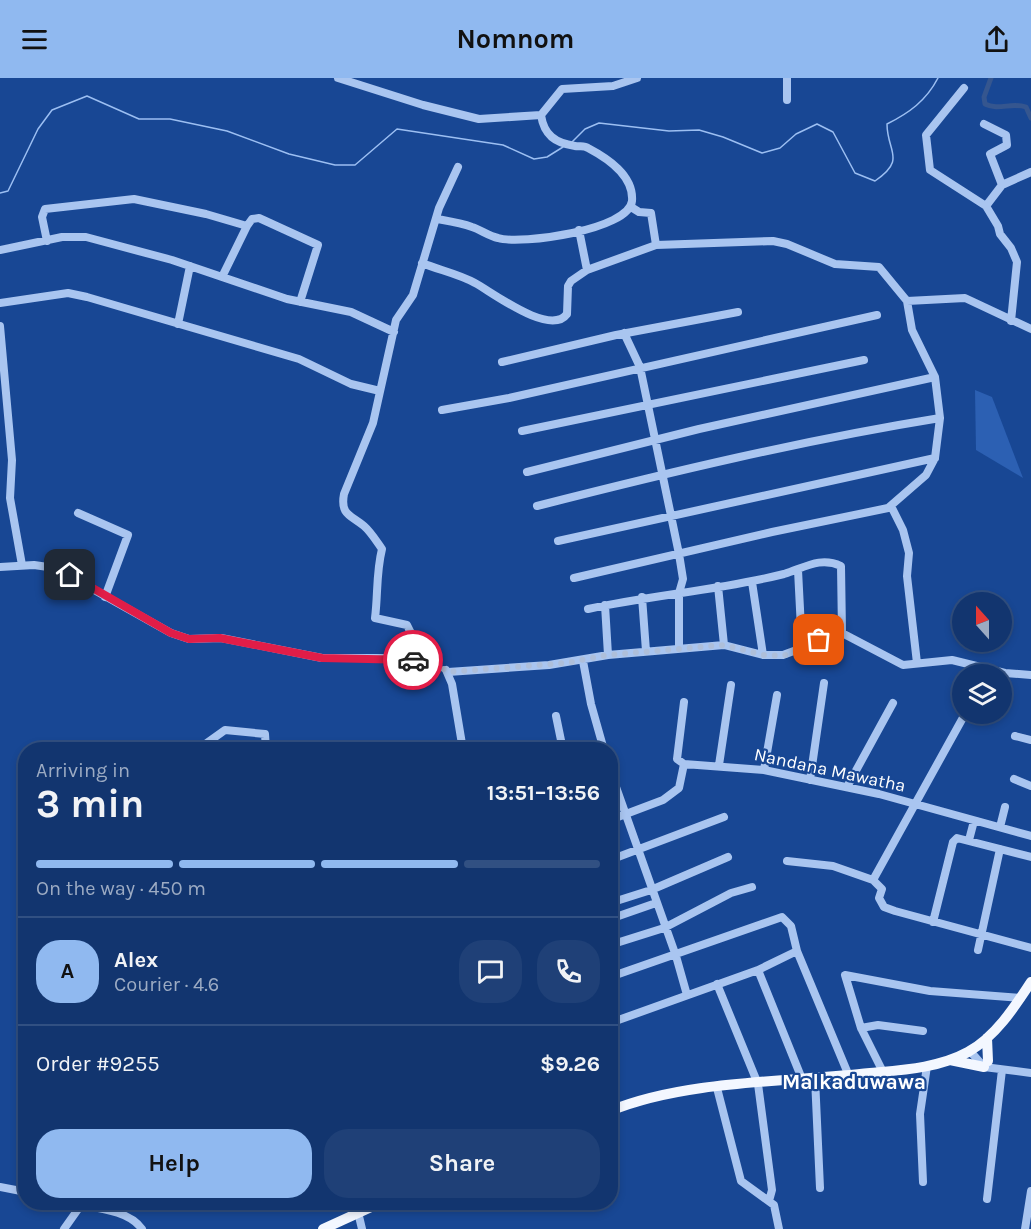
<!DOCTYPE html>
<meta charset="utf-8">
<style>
:root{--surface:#12356f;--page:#1f4077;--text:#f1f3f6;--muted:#9cabc3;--line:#315082;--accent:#90b9f0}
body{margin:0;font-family:Karla,sans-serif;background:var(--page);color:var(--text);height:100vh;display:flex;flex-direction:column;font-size:22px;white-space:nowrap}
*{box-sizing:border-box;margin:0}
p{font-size:20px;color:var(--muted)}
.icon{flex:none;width:33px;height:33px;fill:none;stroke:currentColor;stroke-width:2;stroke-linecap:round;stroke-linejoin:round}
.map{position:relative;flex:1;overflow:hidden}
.panel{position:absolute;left:18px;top:664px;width:600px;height:468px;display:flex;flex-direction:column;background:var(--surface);border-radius:24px;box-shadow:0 3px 9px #0003,0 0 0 2px var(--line)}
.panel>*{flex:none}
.needle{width:39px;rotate:339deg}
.buttons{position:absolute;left:952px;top:514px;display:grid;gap:12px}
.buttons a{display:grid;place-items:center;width:60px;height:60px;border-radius:50%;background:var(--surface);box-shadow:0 3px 9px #0003,0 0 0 2px var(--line);font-size:30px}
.pin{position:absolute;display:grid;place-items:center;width:51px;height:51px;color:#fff;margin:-26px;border-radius:12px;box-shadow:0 3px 9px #0006}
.courier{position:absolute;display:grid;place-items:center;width:60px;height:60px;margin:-30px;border:4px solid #e11d48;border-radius:50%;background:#fff;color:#222;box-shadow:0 2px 8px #0007}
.head em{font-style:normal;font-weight:700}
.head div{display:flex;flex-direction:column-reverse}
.head{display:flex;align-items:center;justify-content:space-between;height:102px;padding:0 18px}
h1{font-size:39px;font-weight:700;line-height:45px}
.bar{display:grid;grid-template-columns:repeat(4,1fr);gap:9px 6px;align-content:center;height:72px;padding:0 18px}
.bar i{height:8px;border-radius:4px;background:var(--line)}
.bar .on{background:var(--accent)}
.bar p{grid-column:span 4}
.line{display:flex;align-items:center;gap:15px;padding:0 18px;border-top:2px solid var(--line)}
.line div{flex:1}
.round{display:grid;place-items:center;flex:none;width:63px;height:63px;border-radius:24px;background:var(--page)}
.cta{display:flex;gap:12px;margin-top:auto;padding:12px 18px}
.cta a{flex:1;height:69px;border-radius:24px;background:var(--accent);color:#111;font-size:24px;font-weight:700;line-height:69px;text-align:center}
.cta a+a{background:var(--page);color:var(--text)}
header{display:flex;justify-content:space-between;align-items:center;height:78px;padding:0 18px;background:var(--accent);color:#111;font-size:27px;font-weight:700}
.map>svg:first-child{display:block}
.green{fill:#2c60b3}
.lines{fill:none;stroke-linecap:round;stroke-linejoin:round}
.stream{stroke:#9cbff2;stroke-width:1.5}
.canal{stroke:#35568f;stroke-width:5}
.minor{stroke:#a9c5f0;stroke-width:8}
.major{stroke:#f3f7ff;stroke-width:10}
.done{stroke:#aebfda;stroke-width:6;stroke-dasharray:0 10.8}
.route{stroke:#e11d48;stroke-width:8}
.labels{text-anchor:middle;stroke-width:4.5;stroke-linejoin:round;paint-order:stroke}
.street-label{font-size:18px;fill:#fff;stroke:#184794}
.quarter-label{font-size:21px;font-weight:bold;fill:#fff;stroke:#184794}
</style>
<header><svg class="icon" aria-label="menu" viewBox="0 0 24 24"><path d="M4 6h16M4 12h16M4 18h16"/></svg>Nomnom<svg class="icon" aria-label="share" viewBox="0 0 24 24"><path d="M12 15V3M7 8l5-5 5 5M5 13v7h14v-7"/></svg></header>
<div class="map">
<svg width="1031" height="1151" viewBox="0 0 1031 1151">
<rect width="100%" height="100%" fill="#184794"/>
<path class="green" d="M975,312L992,319L1023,400L976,372Z"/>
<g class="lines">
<path class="stream" d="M572,64L585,51L599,45L669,53L699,52L723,59L762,75L780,70L796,56L817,46L833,54L855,95L875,103C907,81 887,74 887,46C909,35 926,23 938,0
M0,115L8,113L38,51L52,32L87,18L139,41H170L227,53L289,76L335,87H355L397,51L503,67L534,81L547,79L563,69"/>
<path class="canal" d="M991,0L984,19L985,26C999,33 1011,24 1026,29L1031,40"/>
<path class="minor" d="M338,0L423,27L479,41L541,37
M787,0V22
M964,10L926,57L930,92L986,128L998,148L1000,156L1011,170L1017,184L1011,243
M541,37L562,11L613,8L637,0
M984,46L1006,57L1007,67L990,76L1002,107
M986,128L1002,107L1031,94
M631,129L639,134L651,135L656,167
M437,141C448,143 461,145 472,149C481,152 489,158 498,160C521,167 629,152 632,123C634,97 607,80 588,70C584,67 579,69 575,68C555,65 544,57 541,37
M579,152L587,192
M47,163L42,139L45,131L134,121L206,136L247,148L252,141L259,140L318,167L300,224
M0,172L62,159H86L172,182L287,221L351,234L394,254
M422,185C439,192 459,196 475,205C492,214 550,259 567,236L568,208L571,203L587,192L656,167L773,163L787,166L835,186L879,189L907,223L912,252L935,299L940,340L935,380L926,397L888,430L772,454L574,500
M222,199L247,148
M907,223L965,220L1031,251
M0,225L68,215L87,219L299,281L351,306L380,313
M178,246L190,188
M0,248L12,382L10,420L22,487
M624,255L640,289L679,476L683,501L679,515V571
M502,284L616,257L738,234
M442,332L509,320L877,237
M522,353L864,282
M527,394L699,351L935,299
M537,428C670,394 804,362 940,340
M891,428L903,452L909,475L907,498L917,585
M78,435L128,457L105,519
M558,463L935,380
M0,489L34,487L55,490L171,555L189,561L221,560L322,580H397L432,586
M798,492L802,570
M752,504L763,577
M718,508L724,567
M642,519L646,573
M605,527L608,577
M588,531C653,517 720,512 784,496C804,490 820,478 841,488L842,555
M583,583L591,626L604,672
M438,587L420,573L407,547L375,540C378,517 376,495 382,471C377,464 371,454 364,448C351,437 340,437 344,416L373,345L396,242L413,217L439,130L458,89
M446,592L452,606L463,672
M448,594L549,587L608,577L724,567L763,577H783L842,555L903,587L952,582L1005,595L1031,597
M684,624L677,681L684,686L764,692L879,716L1031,758
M965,636L873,802L882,811L879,820L884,829L895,833L1031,870
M556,638L563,672
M1015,658L1031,662
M197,672L225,652L265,656L266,672
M533,672L562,667
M719,687L731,607
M610,692L676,878L687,917
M764,692L777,617
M1014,701L1031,708
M810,702L824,605
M847,709L893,625
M610,742L663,722L679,710L684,686
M1000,749L1005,729
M969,762L974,743
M610,782L724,739
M787,783L833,788L873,802
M610,825L651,812L728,779
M610,841L656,825
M933,844L953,764L957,760L1031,779
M610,867L664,850L731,815L752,809
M978,872L1000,771
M758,892L802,1001
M610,899L782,839L791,848L797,873
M717,906L758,1006L772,1112L769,1123
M610,945L758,892L797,873L849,998
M861,950L878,947L923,953
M970,973L984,989L1031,995
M883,994L861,950L845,897L930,913L1021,920
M815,1000L820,1110
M717,1010L741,1103L774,1127L779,1151
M610,1011L618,1030
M923,1104L920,1036L927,988
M0,1109L26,1114
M987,1121L1002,992
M70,1125C93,1130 128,1131 142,1151
M358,1134L362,1151
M64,1151L81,1127
M1025,1151L1031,1113"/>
<path class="major" d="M987,960L988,983
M950,982L984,989
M610,1033C685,1002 789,1004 870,995C902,992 939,990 968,974C995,959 1014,930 1031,904
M323,1151L380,1125"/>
</g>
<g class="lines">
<path class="done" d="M413,582L438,587L448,594L566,585L608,577L724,567L763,577L783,578L819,562"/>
<path class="route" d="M70,497L171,555L189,561L220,560L322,580L413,582"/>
</g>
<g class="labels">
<g class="street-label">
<text transform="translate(830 692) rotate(12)" y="6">Nandana Mawatha</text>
</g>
<g class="quarter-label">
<text x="854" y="1011">Malkaduwawa</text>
</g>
</g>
</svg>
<div class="buttons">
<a><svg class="needle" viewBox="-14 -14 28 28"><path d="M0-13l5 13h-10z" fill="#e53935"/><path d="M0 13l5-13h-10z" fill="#9cabc3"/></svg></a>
<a><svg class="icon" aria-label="layers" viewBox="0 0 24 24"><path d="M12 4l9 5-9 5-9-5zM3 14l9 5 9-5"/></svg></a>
</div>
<div class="pin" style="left:819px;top:562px;background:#ea580c"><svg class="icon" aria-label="bag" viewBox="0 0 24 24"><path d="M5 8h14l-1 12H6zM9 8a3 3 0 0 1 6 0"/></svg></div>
<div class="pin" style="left:70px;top:497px;background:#1f2937"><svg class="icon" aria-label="home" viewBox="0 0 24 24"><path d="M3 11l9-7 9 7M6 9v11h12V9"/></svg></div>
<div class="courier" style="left:413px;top:582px"><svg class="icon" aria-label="car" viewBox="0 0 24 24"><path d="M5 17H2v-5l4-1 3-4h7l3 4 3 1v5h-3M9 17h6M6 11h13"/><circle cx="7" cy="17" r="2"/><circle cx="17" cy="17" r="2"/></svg></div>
<section class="panel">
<div class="head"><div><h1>3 min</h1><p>Arriving in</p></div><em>13:51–13:56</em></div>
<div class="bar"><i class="on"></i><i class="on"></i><i class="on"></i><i></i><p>On the way · 450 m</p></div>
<div class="line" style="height:108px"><b class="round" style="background:var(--accent);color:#111">A</b><div><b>Alex</b><p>Courier · 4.6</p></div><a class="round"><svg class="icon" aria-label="chat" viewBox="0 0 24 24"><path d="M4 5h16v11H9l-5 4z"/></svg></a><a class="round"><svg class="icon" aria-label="phone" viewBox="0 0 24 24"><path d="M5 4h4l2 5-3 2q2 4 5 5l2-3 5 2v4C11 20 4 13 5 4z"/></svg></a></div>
<div class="line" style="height:78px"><div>Order #9255</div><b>$9.26</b></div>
<div class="cta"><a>Help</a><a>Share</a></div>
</section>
</div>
